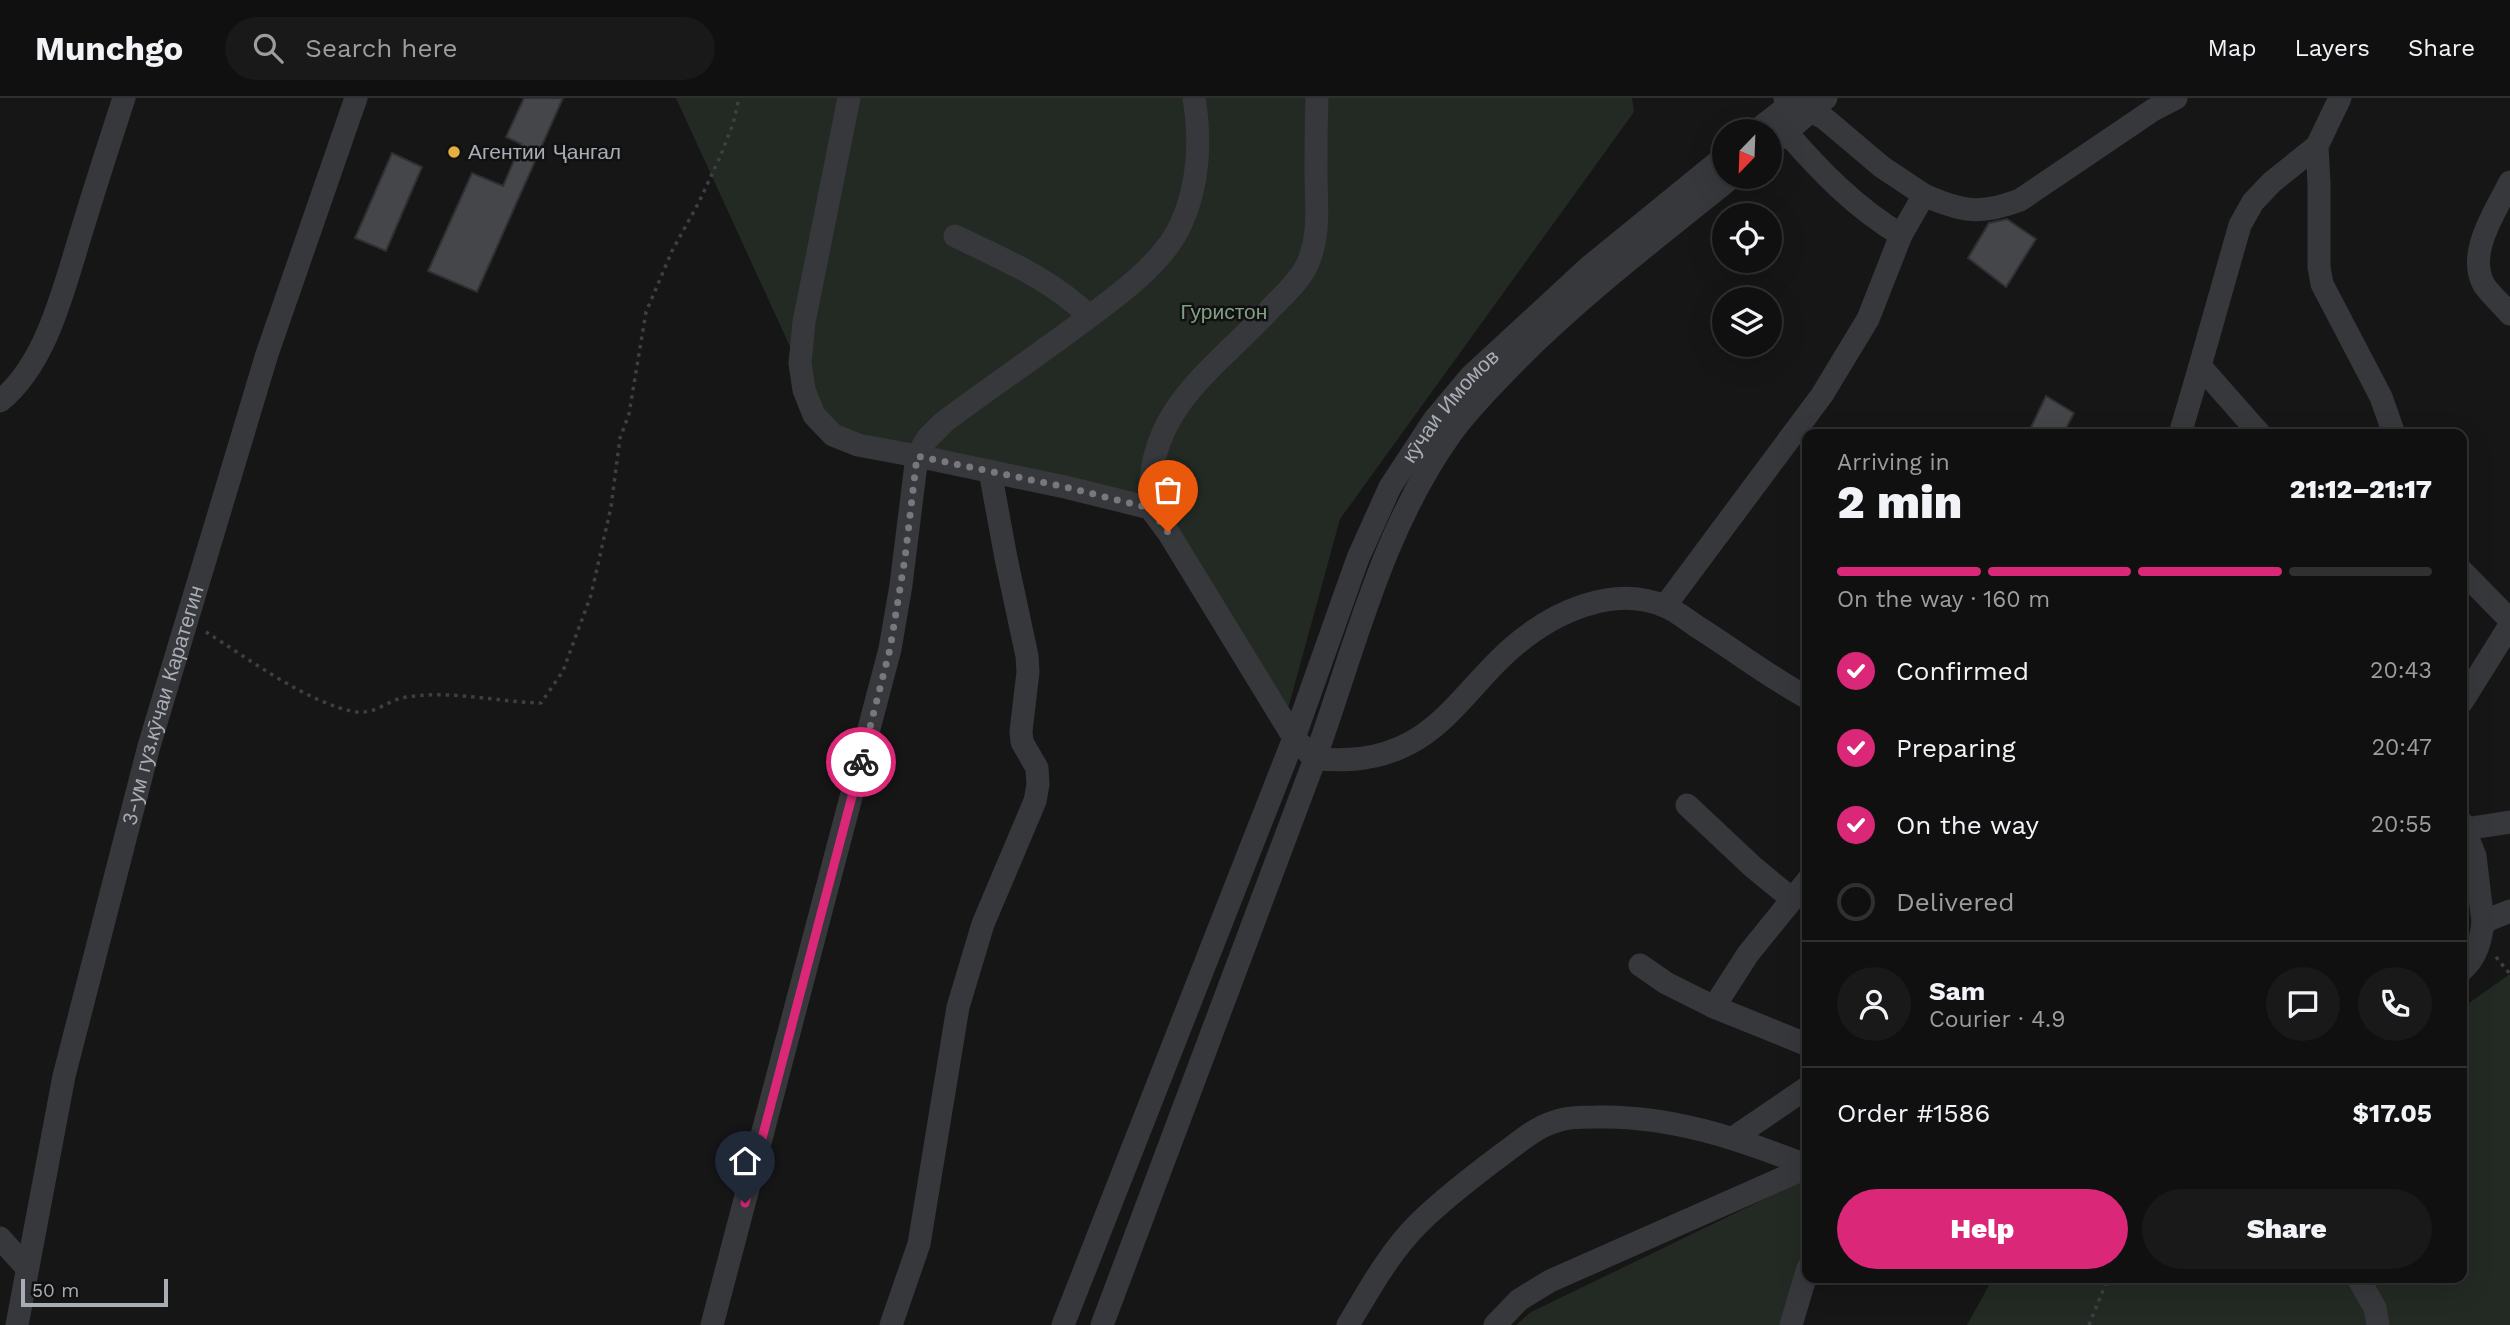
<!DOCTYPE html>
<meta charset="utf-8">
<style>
:root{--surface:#101011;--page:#19191a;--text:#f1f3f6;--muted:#9c9d9f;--line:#303031;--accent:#db2777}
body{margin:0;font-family:"Work Sans",sans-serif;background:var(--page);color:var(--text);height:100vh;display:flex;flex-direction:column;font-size:26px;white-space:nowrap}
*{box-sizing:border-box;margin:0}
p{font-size:23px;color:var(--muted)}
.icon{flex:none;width:38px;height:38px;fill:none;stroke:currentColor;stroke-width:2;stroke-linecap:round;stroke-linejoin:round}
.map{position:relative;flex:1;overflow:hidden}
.drawer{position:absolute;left:1802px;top:331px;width:665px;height:854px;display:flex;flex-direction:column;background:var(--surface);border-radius:14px;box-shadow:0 7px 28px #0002,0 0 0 2px var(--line)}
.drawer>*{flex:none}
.needle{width:46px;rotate:203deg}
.fabs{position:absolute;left:1712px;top:21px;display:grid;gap:14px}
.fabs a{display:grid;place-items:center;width:70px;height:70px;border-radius:50%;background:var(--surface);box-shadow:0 7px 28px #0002,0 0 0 2px var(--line);font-size:35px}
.scale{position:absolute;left:21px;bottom:18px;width:147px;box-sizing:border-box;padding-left:7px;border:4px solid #a9adb6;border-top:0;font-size:19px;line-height:24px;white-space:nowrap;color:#a9adb6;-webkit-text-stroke:5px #111112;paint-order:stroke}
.pin{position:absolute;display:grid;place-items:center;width:60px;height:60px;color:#fff;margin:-72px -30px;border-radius:50% 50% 50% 0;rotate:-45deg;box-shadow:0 0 7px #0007}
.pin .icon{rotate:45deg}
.courier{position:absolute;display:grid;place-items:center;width:70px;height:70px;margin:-35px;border:5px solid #db2777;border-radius:50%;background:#fff;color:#222;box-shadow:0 2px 9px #0007}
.summary em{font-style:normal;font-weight:800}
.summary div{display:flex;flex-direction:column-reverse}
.summary{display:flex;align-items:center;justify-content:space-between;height:119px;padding:0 35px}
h1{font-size:46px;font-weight:800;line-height:52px}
.bar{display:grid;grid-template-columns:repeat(4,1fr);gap:10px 7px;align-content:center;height:84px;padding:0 35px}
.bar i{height:9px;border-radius:5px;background:var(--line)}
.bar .on{background:var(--accent)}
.bar p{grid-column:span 4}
.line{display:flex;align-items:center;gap:18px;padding:0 35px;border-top:2px solid var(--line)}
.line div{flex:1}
.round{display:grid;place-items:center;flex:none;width:74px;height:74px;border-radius:37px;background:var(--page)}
ol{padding:0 35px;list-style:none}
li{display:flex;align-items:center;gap:21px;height:77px}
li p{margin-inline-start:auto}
li .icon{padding:7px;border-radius:50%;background:var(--accent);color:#fff;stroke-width:4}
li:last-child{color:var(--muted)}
li i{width:38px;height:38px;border:4px solid var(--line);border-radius:50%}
.button{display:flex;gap:14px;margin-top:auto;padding:14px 35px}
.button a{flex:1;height:80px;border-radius:42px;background:var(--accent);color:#fff;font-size:28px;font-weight:800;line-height:80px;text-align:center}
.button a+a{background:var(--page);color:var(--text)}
header{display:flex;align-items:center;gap:42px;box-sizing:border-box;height:98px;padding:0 35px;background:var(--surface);border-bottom:2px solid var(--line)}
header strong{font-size:33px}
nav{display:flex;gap:38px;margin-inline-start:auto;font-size:24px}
.search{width:490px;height:63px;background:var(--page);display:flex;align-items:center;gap:18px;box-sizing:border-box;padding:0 24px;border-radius:38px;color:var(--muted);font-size:26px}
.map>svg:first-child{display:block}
.green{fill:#222a23}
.building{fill:#45464a;stroke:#303033;stroke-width:2}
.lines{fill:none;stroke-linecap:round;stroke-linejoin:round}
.path{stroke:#3d3f43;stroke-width:3.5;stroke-dasharray:3.5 5;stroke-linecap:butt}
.minor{stroke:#37383c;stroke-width:23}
.done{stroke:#76787e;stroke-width:7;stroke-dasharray:0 12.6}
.route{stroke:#db2777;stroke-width:9}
.poi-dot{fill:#e4ae41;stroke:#111112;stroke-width:2.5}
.labels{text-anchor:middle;stroke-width:5;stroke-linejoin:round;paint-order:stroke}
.poi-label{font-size:21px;fill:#a9adb6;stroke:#111112;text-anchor:start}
.park-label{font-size:21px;fill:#81a083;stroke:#111112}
.street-label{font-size:21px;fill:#a9adb6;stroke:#111112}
</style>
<header>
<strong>Munchgo</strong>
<div class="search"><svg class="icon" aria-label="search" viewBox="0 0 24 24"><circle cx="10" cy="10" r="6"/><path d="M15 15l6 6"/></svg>Search here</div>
<nav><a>Map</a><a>Layers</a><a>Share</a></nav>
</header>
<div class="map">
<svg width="2510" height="1227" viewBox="0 0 2510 1227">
<rect width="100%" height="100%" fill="#161617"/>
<path class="green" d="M676,0H1632L1634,14L1340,421L1286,618L1139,409L831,338Z
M2510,876V1227H1967L1993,1180H2462V910Z
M1808,1080L1805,1146L1781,1227H1516L1531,1214Z"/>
<path class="building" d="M524,0H563L477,194L428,173L472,75L503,88L521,46L506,39Z
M392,55L422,69L386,153L355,140Z
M2007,121L2036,141L2006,189L1968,160L1989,125Z
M2046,298L2074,315L2063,336H2047L2031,329Z"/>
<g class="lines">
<path class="path" d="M206,534C246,559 310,607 357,614C377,616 389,601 407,599C452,592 497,604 541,605L563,573L591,497L611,409L620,340L629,316L646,214L672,153L699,104L720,59L733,26L739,0
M2496,859L2510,876
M2089,1227L2108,1180"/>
<g class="minor">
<path d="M1194,0C1201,41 1199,87 1181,126C1162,169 1107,205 1070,233C1028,264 985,293 944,324L927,341L917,358L1065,389L1150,410L1168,434L1294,640L1315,661C1348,663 1377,662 1408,646C1451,624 1477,579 1513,549C1552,515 1613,486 1664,508C1675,512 1686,521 1696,528C1733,551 1769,579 1808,600"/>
<path d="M1785,0L1824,20L1882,69L1924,97"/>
<path d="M2340,0L2317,48L2319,85V169L2322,186L2381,299L2394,336"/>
<path d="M1756,33L1793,4L1804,1"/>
<path d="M1787,35C1821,74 1856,110 1901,137"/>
<path d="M1769,49L1826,0"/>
<path d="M2510,84C2496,113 2466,155 2484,187C2491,197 2502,207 2510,216"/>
<path d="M955,138C1003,161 1051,181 1089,218"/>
<path d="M2200,268L2240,127L2253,104L2272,84L2317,48"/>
<path d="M0,303C48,265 65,185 83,129C96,86 110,43 124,0"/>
<path d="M2180,336L2200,268L2260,336"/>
<path d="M1150,410C1145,311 1212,274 1272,209C1284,197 1298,184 1306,169C1321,139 1316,106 1316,75C1316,50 1316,25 1317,0"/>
<path d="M2462,473L2510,522"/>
<path d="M1665,508L1822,297L1868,221L1901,137L1924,97C1962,114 1981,117 2020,102L2153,12L2176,0"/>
<path d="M2462,604L2510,527"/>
<path d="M1687,707L1753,769L1792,801"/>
<path d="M2462,725L2475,758L2483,824L2510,813"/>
<path d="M2465,731L2510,724"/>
<path d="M1808,782L1748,856L1714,909L1808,947"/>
<path d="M1640,867L1666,885L1714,909"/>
<path d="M2462,872C2477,859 2481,842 2483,824"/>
<path d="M1733,1040L1808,989"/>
<path d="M0,1140L27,1170"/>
<path d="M2358,1180L2375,1210L2378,1227"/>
<path id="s1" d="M17,1227L64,978L149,648L267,256L356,0"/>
<path d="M712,1227L890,551L901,487L917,358L858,347L833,337L814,317L804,292L800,265L804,224L849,0"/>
<path d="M891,1227L919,1146L958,909L983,826L1035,703L1038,687L1037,670L1022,644L1021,633L1028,574L1027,558L1006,460L990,373"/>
<path id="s2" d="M1063,1227L1294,640L1358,460L1390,389L1434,322L1471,278L1589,169L1724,59"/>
<path d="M1102,1227C1174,1040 1244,853 1313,666C1354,554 1380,436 1450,337C1469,310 1494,286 1517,262C1584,195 1659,138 1732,79"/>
<path d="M1348,1227C1369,1192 1389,1155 1418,1126C1443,1101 1472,1079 1500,1058C1517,1046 1534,1030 1554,1024C1567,1019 1582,1019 1596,1019C1670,1017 1740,1041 1808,1068"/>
<path d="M1495,1227L1519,1202L1550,1183L1808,1069"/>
<path d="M1791,1227L1808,1170"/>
</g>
</g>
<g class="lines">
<path class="done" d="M861,664L890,551L905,460L917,358L1065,389L1150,410L1168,434"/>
<path class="route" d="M745,1105L861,664"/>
</g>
<circle class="poi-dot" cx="454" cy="54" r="7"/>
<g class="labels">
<g class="poi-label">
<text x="468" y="61">Агентии Ҷангал</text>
</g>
<g class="park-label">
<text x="1224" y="221">Гуристон</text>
</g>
<g class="street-label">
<text dy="7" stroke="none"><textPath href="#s2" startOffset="1001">кӯчаи Имомов</textPath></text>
<text dy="7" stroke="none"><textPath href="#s1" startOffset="637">3-ум гуз.кӯчаи Каратегин</textPath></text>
</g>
</g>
</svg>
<div class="fabs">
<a><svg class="needle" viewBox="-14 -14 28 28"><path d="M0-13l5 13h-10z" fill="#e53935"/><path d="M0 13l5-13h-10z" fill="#9c9d9f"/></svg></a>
<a><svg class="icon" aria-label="locate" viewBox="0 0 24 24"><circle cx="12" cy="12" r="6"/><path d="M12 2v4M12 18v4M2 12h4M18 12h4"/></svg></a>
<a><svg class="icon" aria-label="layers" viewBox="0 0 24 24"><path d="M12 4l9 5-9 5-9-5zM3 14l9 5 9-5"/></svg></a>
</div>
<div class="scale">50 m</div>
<div class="pin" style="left:1168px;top:434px;background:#ea580c"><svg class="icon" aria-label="bag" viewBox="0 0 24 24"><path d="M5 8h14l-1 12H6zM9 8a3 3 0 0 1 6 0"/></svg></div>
<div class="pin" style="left:745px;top:1105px;background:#1f2937"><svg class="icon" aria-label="home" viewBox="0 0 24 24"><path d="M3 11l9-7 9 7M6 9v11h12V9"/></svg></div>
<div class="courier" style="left:861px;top:664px"><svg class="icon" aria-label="bike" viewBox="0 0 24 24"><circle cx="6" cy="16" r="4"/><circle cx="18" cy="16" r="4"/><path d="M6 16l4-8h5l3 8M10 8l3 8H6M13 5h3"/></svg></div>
<section class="drawer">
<div class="summary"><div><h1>2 min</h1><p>Arriving in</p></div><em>21:12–21:17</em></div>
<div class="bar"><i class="on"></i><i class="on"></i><i class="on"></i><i></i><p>On the way · 160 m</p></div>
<ol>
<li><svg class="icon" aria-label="check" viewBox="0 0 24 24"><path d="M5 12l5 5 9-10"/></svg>Confirmed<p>20:43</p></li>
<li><svg class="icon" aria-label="check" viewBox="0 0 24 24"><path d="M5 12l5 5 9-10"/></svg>Preparing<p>20:47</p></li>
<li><svg class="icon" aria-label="check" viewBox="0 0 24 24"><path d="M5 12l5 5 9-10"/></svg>On the way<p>20:55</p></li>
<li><i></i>Delivered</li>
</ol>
<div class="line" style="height:126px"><a class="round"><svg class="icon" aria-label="person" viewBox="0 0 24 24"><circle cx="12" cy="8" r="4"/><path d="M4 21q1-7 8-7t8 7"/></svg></a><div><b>Sam</b><p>Courier · 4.9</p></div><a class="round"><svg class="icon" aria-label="chat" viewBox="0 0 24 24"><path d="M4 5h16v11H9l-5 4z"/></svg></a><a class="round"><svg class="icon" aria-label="phone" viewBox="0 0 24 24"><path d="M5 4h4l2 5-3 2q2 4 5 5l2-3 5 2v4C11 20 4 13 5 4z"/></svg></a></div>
<div class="line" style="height:91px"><div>Order #1586</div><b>$17.05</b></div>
<div class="button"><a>Help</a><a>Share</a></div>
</section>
</div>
